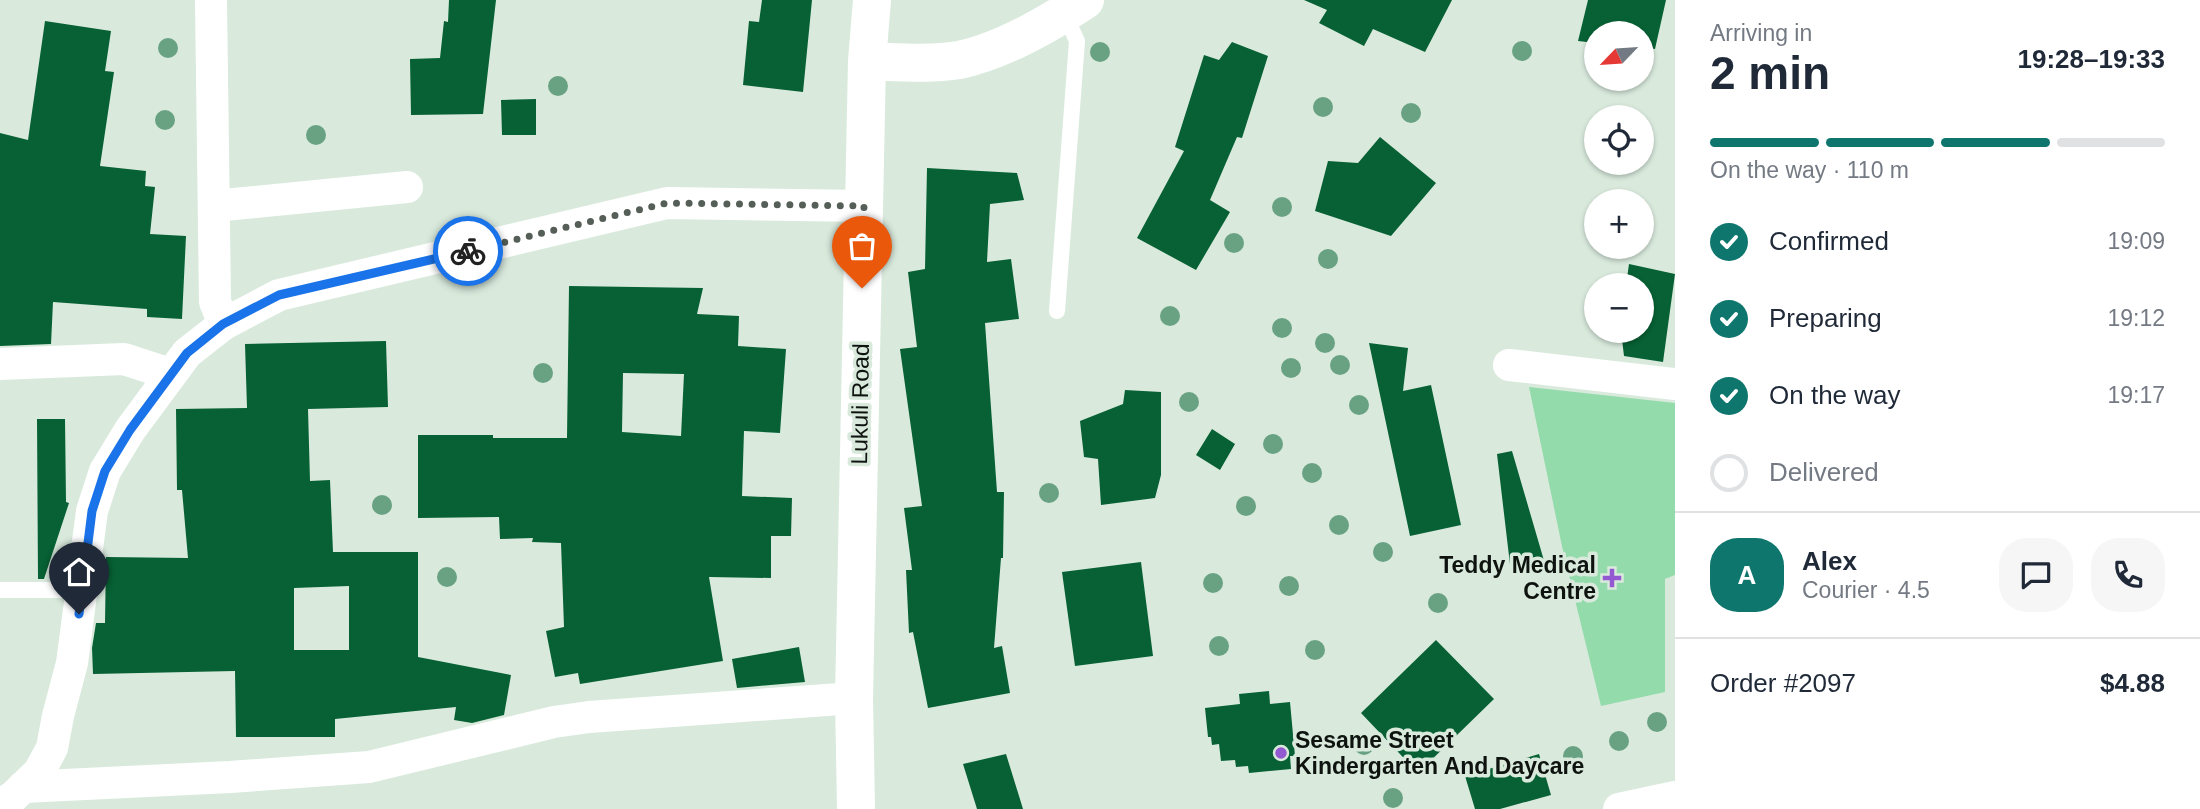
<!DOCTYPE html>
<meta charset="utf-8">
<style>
:root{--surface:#fff;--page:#f6f6f7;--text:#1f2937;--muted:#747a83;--line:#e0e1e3;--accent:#0f766e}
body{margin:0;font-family:Helvetica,sans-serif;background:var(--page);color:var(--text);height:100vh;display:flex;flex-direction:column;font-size:26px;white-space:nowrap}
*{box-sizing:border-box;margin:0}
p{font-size:23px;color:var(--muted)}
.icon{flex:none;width:38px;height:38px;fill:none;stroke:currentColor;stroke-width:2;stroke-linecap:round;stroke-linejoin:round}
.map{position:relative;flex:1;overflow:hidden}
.side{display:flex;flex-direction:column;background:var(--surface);width:525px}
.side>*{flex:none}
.needle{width:46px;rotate:245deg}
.controls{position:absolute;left:1584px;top:21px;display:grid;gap:14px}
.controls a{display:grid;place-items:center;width:70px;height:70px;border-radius:50%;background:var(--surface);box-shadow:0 2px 5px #0004;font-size:35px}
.pin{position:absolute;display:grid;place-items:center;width:60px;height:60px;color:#fff;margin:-72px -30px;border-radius:50% 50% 50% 0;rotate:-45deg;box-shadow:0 0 7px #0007}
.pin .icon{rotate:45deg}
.courier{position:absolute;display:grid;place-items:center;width:70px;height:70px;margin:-35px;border:5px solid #1a73e8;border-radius:50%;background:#fff;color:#222;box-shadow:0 2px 9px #0007}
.summary em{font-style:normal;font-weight:800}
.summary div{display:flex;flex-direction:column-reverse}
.summary{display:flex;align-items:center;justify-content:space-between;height:119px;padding:0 35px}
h1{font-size:46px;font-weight:800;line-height:52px}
.bar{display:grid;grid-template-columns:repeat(4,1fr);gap:10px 7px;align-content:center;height:84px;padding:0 35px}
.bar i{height:9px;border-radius:5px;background:var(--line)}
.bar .current{background:var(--accent)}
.bar p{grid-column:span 4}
.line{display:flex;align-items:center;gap:18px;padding:0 35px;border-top:2px solid var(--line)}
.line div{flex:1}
.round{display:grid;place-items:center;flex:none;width:74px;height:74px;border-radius:28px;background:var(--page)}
ol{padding:0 35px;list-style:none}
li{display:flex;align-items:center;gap:21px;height:77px}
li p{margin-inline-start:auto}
li .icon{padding:7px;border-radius:50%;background:var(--accent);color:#fff;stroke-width:4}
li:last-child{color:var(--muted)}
li i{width:38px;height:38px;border:4px solid var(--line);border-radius:50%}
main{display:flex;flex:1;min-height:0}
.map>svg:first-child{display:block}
.green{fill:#93dbaa}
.building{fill:#076134;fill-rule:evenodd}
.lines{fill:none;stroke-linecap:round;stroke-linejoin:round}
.service{stroke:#fff;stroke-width:16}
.minor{stroke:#fff;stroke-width:32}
.tertiary{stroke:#fff;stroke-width:38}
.tree{fill:#69a283}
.done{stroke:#555e57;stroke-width:7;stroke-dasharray:0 12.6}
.route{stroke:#1a73e8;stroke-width:9}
.poi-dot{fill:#9359d0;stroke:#d9eadd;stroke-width:2.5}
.labels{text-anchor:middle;stroke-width:7;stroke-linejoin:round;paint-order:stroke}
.street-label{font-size:23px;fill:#0e130f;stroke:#d9eadd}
.poi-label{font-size:23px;font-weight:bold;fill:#0e130f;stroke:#d9eadd;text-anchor:end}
</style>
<main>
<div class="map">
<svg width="1675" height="809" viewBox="0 0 1675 809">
<rect width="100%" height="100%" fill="#d9eadd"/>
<path class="green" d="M1529,387L1675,403V575L1665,579V692L1601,706L1563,551Z"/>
<path class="building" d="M449,0H496L483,114L411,115L410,59L440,58L444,21L448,22Z
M762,0H812L803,92L743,85L749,21L759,22Z
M1304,0H1452L1425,52L1373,29L1364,46L1319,23L1327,10Z
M1588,0H1666L1655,49L1642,48V33H1596V43L1578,41Z
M45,21L111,31L105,71L114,72L100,166L146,171L145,186L155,187L150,234L186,236L182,319L147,317V309L53,302L51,344L0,346V133L28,140Z
M1232,42L1268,56L1242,138L1237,137L1210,200L1230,212L1196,270L1137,238L1184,151L1175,147L1204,55L1219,60Z
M536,99V135H502L501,100Z
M1380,137L1436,183L1391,236L1315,211L1328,161L1358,163Z
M927,168L1017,173L1024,200L990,204L987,262L1011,259L1019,319L985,323L997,492H1004L1003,558H1001L994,648L1002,646L1010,693L928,708L913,632L909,633L906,570H912L904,508L922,506L900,349L917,347L908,272L925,269Z
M1629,264L1675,274L1663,362L1624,356L1621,331H1642V285H1626Z
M569,286L703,288L697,314L739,316L738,346L786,349L780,433L744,431L742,496L792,498L791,536H771V578L709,577L723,661L580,684L578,673L555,677L546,631L564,627L561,543L532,542L533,538L500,539L499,517L418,518V435H493V438H567ZM623,373L684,374L681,436L622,432Z
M386,341L388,407L308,409L310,481L330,480L333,552H418V657L511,675L504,715L472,723L454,720L456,707L335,719V737H236L235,671L93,674L92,648L96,623H105L106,557L188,558L182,490H177L176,409L247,408L245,344ZM349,586V650H294V588Z
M1369,343L1408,348L1403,391L1431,385L1461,525L1410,536Z
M1125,390L1161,392V475L1155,498L1101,505L1098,459L1084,457L1080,421L1123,404Z
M37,419H65L66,502L69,503L44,579H38Z
M1212,429L1235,444L1220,470L1196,455Z
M1512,451L1545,564L1511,573L1497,454Z
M1141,562L1153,656L1075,666L1062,572Z
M1436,640L1494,699L1418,773L1361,713Z
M799,647L805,682L737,688L732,659Z
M1269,691L1270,704L1290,702L1295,756H1290L1291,769L1249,773L1248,766L1236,767L1235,760L1221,761L1219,744L1212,745L1211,737H1208L1205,708L1240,704L1239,694Z
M1006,754L1023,809H977L963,764Z
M1539,754L1551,795L1500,809H1475L1465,776Z"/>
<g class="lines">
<path class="service" d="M1057,311L1077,41L1064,13
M0,590H82"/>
<path class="minor" d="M211,0L215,302L224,324
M214,206L407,187
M0,364L124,359L170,374
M1509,365L1675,384
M23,787L230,777L369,767L554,722L589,717L854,698
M0,806L14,796L39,772L52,748L58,716L72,663L92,511L105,471L130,430L187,353L224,324L279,295L667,203L864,206
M1619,809L1675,797"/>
<path class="tertiary" d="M867,61C896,62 929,65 959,60C1000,52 1050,23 1085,0
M856,809L854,698L867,61L872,0"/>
</g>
<g class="tree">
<circle cx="168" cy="48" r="10"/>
<circle cx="1522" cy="51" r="10"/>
<circle cx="1100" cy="52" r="10"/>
<circle cx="558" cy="86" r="10"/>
<circle cx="1323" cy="107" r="10"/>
<circle cx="1411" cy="113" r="10"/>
<circle cx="165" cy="120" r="10"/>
<circle cx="316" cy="135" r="10"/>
<circle cx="1282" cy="207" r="10"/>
<circle cx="1234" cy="243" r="10"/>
<circle cx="1328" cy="259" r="10"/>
<circle cx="1170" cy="316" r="10"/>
<circle cx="1282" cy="328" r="10"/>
<circle cx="1325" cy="343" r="10"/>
<circle cx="1340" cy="365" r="10"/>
<circle cx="1291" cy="368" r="10"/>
<circle cx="543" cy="373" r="10"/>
<circle cx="1189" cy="402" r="10"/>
<circle cx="1359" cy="405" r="10"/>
<circle cx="1273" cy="444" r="10"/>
<circle cx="1312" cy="473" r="10"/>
<circle cx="1049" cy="493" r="10"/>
<circle cx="382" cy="505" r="10"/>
<circle cx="1246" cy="506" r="10"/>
<circle cx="1339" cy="525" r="10"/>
<circle cx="1383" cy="552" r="10"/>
<circle cx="447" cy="577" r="10"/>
<circle cx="1213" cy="583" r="10"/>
<circle cx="1289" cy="586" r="10"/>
<circle cx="1438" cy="603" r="10"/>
<circle cx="1219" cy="646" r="10"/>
<circle cx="1315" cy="650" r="10"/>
<circle cx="1657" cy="722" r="10"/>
<circle cx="1619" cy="741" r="10"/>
<circle cx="1364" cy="745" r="10"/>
<circle cx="1573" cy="756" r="10"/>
<circle cx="1393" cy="798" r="10"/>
</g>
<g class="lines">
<path class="done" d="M468,251L667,203L864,206L862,288"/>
<path class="route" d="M79,614L92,511L105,471L130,430L187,353L223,324L279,295L468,251"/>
</g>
<g class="poi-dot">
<path d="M1608.5 567.5h7v7h7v7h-7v7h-7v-7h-7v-7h7z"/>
<circle cx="1281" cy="753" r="7"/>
</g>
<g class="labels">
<g class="street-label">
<text transform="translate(860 404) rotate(-89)" y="8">Lukuli Road</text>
</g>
<g class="poi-label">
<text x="1596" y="573">Teddy Medical<tspan x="1596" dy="26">Centre</tspan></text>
<text x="1295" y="748" text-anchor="start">Sesame Street<tspan x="1295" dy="26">Kindergarten And Daycare</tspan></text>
</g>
</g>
</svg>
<div class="controls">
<a><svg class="needle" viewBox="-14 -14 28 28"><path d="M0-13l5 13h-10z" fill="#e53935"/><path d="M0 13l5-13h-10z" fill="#747a83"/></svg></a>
<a><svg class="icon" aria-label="locate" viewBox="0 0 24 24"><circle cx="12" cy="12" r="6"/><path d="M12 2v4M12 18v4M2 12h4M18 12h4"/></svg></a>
<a>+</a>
<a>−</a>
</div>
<div class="pin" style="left:862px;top:288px;background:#ea580c"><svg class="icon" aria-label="bag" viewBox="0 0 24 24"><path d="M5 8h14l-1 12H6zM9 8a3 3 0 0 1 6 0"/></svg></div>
<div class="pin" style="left:79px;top:614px;background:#1f2937"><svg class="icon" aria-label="home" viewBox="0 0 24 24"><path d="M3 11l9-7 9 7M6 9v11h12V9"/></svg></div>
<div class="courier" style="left:468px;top:251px"><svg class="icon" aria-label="bike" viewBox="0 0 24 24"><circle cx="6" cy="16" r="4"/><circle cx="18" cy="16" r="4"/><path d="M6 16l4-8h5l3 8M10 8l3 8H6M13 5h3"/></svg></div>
</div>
<section class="side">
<div class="summary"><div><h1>2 min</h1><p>Arriving in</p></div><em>19:28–19:33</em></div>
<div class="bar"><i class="current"></i><i class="current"></i><i class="current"></i><i></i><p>On the way · 110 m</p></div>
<ol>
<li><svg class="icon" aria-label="check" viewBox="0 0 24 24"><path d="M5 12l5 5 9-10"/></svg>Confirmed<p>19:09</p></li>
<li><svg class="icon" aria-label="check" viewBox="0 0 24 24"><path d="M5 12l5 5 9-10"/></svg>Preparing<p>19:12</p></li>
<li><svg class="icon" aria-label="check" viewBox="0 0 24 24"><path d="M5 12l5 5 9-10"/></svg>On the way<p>19:17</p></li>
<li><i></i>Delivered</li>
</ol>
<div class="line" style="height:126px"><b class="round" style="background:var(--accent);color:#fff">A</b><div><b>Alex</b><p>Courier · 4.5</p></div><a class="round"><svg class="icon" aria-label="chat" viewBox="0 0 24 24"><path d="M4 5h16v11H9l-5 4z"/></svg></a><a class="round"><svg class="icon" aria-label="phone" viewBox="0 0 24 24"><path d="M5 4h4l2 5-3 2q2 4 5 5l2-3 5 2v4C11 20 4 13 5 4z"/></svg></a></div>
<div class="line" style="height:91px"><div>Order #2097</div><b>$4.88</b></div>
</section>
</main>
